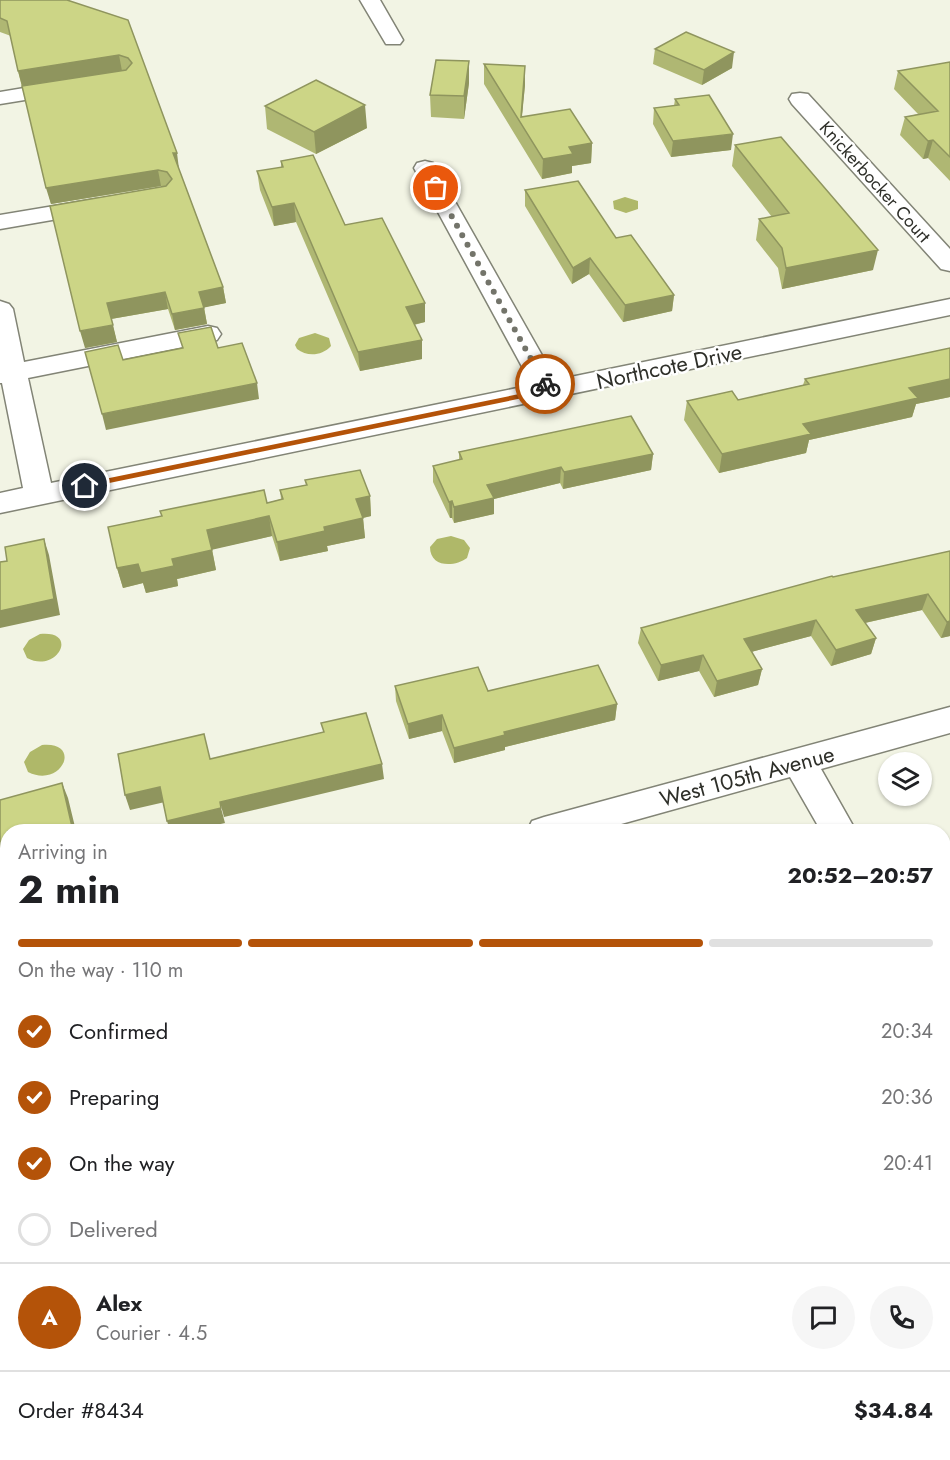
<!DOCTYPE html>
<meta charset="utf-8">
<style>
:root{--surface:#fff;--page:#f6f6f6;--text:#202124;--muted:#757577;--line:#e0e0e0;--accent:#b45309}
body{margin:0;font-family:Jost,sans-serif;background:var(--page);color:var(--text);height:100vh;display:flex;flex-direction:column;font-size:22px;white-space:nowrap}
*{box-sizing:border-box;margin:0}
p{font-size:20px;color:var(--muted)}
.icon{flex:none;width:33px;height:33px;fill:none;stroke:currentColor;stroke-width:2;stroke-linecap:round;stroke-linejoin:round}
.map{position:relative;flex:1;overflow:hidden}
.side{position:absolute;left:0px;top:824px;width:951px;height:638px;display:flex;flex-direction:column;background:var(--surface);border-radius:24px 24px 0 0;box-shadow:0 2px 4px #0004}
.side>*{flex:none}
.fabs{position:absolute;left:878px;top:752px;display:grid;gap:12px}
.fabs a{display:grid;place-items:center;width:54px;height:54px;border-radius:50%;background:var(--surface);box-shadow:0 2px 4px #0004;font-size:30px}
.pin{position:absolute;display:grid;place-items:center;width:51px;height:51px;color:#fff;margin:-26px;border:3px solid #fff;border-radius:50%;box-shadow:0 2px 6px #0007}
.courier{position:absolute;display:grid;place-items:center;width:60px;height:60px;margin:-30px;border:4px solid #b45309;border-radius:50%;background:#fff;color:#222;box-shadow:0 2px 8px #0007}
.summary em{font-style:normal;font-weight:700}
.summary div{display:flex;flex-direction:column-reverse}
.summary{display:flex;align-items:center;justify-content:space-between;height:102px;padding:0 18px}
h1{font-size:39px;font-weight:700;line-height:45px}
.bar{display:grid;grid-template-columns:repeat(4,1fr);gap:9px 6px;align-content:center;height:72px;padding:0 18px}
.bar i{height:8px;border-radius:4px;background:var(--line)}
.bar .selected{background:var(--accent)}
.bar p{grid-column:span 4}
.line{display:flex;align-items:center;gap:15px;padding:0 18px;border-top:2px solid var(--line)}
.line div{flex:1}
.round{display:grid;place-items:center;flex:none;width:63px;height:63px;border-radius:32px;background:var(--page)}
ol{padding:0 18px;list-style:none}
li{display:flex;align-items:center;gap:18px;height:66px}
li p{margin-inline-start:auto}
li .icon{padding:6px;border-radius:50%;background:var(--accent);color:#fff;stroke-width:4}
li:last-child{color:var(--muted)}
li i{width:33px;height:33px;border:3px solid var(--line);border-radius:50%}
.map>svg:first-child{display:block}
.water{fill:#afb869}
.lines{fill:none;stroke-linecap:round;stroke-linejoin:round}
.minor-casing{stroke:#828476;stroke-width:3}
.minor{fill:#fff;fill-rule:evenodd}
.wall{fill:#afb773}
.shaded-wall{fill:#8f955e}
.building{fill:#ccd586;stroke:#8f955e;stroke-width:1.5}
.route{fill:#b45309}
.done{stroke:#73746a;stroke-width:6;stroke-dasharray:0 10.8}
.labels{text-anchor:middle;stroke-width:5;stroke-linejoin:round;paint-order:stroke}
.far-street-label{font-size:18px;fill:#2e2f29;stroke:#fff}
.street-label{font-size:22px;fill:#2e2f29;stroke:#fff}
</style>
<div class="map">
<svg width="950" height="1460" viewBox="0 0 950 1460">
<rect width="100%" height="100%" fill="#f2f4e4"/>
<path class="water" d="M625,197L638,201V209L626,213L614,209L613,201Z
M315,333L329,338L331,346C322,356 307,357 297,349L295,345L299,338Z
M451,536L464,540L470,548L467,558C455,567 430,568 430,547L437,539Z
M40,634C80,630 57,674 27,658L23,649L29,640Z
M42,745C83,741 62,789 28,772L24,762L30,752Z"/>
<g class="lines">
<g class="minor-casing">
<path id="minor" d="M360,0H380L403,40L400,44H386Z
M66,81L74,82L77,87L74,92L0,104V92Z
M800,93L808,94L950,249V271L941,269L792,104L789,99L792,94Z
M425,161L433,163L436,168L556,380L950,299V315L0,513V493L23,488L2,383H0V301L9,304L13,309L24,362L208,326L217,328L221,334L217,340L208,342L28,378L51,483L532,385L414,168L417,163Z
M96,199L104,201L108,206L104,211L0,229V215Z
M950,707V733L821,769L856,831H821L790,777L596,831H527L532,821L544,817Z
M8,959V993L0,995V961Z
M944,995L950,997V1042L944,1039Z
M950,1360V1405L944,1407V1362Z
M719,1454H779L777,1460H716Z"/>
</g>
<use href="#minor" class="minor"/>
</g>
<path class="wall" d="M0,0L128,20L179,169L223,287L226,303L204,307L207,324L175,330L168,309L111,319L117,342L85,348L164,187L161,186L51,204L18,71L11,36L0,32Z
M655,49L732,68L702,85L653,64Z
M469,61V83L464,119L431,117L430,95Z
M950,62V181L928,158L923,159L900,135L905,117L918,114L894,89L898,71Z
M484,64L525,85L522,117L592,143L591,163L572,166V173L542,179L484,84Z
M675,99L731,150L671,157L653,124L654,108L674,106Z
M265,106L367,128L316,154L267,129Z
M735,145L873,270L782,289L778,268L756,240L759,219L772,217L732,166Z
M281,161L425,303V322L414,325L422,359L360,371L296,222L274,226L260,190L257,171L281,168Z
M525,190L616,238L674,295L672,311L623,322L589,274L572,284L525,206Z
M950,348V397L916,404L912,417L809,440L806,453L719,473L684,420L687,401L738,400L803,385L805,379Z
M459,452L653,454L651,470L563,489L560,483L494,499V514L454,523L452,518H450L433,482V466L459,460Z
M305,480L370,496L371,516L363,518L365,538L327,546L328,551L280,561L272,536L212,549L216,570L177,579L178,586L146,593L143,583L123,588L117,568L267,503L281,499L280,490L306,485Z
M950,551V636L941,638L922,610L865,623L876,638L871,654L831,666L811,636L751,652L762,669L758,685L714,697L699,671L658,681L638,643L641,628L833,577Z
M395,686L488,691L617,704L615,720L505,747V750L454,763L442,731L409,739L396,701Z"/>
<path class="shaded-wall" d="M734,52L732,68L702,85L704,70Z
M119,55L122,71L22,86L18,71Z
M469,61V83L464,119V96Z
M525,66V85L521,124V117Z
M365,105L367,128L316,154L314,132Z
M733,134L731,150L671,157L673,141Z
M933,140L928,158L923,159L928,141Z
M592,143L591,163L572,166V173L542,179L543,159L569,147Z
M173,153H177L179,169Z
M158,170L161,186L51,204L46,188Z
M294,203L296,222L274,226L272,207Z
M878,250L873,270L782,289L786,268Z
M590,258L589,274L572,284L573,268Z
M223,287L226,303L202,308L199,292Z
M165,292L168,309L111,319L107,303Z
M674,295L672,311L623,322L625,305Z
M425,303V322L407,326L406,307Z
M204,308L207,324L175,330L172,314Z
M113,325L117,342L85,348L80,331Z
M422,340V359L360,371L358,352Z
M950,379V397L916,404L912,417L809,440L806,453L719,473L722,454L803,424L909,388Z
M257,383L259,399L106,430L102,414Z
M653,454L651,470L563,489L564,472Z
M561,467L560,483L494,499V514L454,523V507L487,485Z
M370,496L371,516L358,519L356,499Z
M452,501V518H450L449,502Z
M269,516L272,536L211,550L207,530Z
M363,518L365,538L327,546L328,551L280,561L277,542L324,527Z
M44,539L49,555L60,615L0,628V611Z
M212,550L216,570L177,579L178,586L146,593L143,583L123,588L117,568L138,564L172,559Z
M928,594L922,610L851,626L856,610Z
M816,620L811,636L740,655L744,639Z
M950,621V636L941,638L947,622Z
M876,638L871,654L831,666L836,650Z
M703,655L699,671L658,681L661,665Z
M762,669L758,685L714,697L717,681Z
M617,704L615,720L505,747V750L454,763V748L504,732Z
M442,715V731L409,739L408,724Z
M382,764L384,779L224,817L220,802Z
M62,783L68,798L76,831H73Z
M160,787L165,802L130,810L125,795Z
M221,808L225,823L190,831H170L167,821Z
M8,857V873L0,875V859Z
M8,1178V1197L0,1200V1180Z
M950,1210V1221L949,1222L944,1224V1212Z
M140,1454H147L148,1460H141Z
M242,1454H276L259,1460H224Z"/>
<path class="building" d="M0,0H67L128,20L177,153H173L223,287L199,292L204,308L172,314L165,292L107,303L113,325L80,331L50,206L166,186L172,179L167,172L158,170L46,188L22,86L126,70L132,63L128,58L119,55L18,71L7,21L0,18Z
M686,32L734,52L704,70L655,49Z
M436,60L469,61L464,96L430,95Z
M950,62V157L933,140L928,141L905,117L938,111L898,71Z
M484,64L525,66L521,117L570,109L592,143L569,147L573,154L543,159Z
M316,80L365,105L314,132L265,106Z
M709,95L733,134L673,141L654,108L679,105L675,99Z
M781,137L878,250L786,268L782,248L759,219L789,213L735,145Z
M313,155L345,225L382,218L425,303L406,307L422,340L358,352L294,203L272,207L257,171L283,167L281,161Z
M578,181L616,238L631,235L674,295L625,305L590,258L573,268L525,190Z
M211,327L218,348L242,343L257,383L102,414L85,352L118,345L123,360L183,348L178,333Z
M950,348V379L909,388L918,398L803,424L811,434L722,454L687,401L732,391L738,400L809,384L805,379Z
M631,416L653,454L564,472L561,467L487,485L494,498L454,507L452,501L449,502L433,466L462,459L459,452Z
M360,470L370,496L356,499L363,518L324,527L325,531L277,542L269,516L207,530L212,550L172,559L174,566L141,573L138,564L117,568L108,527L162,516L160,511L264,490L267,503L283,499L280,490L307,485L305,480Z
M44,539L54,599L0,611V562L7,561L5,547Z
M950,551V621L947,622L928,594L856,610L876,638L836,650L816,620L744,639L762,669L717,681L703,655L661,665L641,628L832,576L833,577Z
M598,665L617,704L504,732L505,735L454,748L442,715L408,724L395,686L478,667L488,691Z
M366,713L382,764L220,802L221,808L167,821L160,787L125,795L118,754L204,734L210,759L324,732L321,723Z
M62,783L73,831H8V857L0,859V800Z
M8,1060V1178L0,1180V1062Z
M944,1172L950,1185V1210L944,1212Z
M8,1388V1454H140L141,1460H0V1391Z
M201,1454H242L224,1460H202Z"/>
<path class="route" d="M543,382H548L552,392L85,488L81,486L85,483L544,389Z"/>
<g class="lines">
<path class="done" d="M436,188L545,384"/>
</g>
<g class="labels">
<g class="far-street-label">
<text transform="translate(875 182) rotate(48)" y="6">Knickerbocker Court</text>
</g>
<g class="street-label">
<text transform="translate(669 366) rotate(-12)" y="8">Northcote Drive</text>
<text transform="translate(747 776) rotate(-15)" y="8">West 105th Avenue</text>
</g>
</g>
</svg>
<div class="fabs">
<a><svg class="icon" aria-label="layers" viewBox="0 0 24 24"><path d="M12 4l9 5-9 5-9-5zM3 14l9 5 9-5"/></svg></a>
</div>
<div class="pin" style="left:436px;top:188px;background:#ea580c"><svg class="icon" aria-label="bag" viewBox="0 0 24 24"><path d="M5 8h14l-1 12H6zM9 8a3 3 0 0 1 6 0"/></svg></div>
<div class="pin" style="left:85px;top:486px;background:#1f2937"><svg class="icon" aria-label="home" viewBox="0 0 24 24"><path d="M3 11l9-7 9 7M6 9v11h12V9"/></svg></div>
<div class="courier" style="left:545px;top:384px"><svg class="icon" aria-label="bike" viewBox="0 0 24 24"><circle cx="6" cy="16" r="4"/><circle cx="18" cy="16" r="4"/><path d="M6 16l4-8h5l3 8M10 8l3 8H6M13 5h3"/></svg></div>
<section class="side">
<div class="summary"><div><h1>2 min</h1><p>Arriving in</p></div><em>20:52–20:57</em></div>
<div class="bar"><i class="selected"></i><i class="selected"></i><i class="selected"></i><i></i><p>On the way · 110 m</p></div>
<ol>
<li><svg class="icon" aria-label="check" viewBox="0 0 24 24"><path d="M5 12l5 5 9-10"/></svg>Confirmed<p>20:34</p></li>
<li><svg class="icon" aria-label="check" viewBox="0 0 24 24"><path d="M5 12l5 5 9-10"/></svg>Preparing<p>20:36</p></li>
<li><svg class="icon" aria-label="check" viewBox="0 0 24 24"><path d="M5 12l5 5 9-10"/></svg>On the way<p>20:41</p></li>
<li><i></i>Delivered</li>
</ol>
<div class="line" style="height:108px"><b class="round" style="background:var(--accent);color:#fff">A</b><div><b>Alex</b><p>Courier · 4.5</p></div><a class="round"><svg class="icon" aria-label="chat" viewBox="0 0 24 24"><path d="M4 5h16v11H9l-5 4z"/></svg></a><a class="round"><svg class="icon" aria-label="phone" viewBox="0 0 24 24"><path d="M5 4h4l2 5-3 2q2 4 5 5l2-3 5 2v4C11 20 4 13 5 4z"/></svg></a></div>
<div class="line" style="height:78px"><div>Order #8434</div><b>$34.84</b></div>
</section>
</div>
